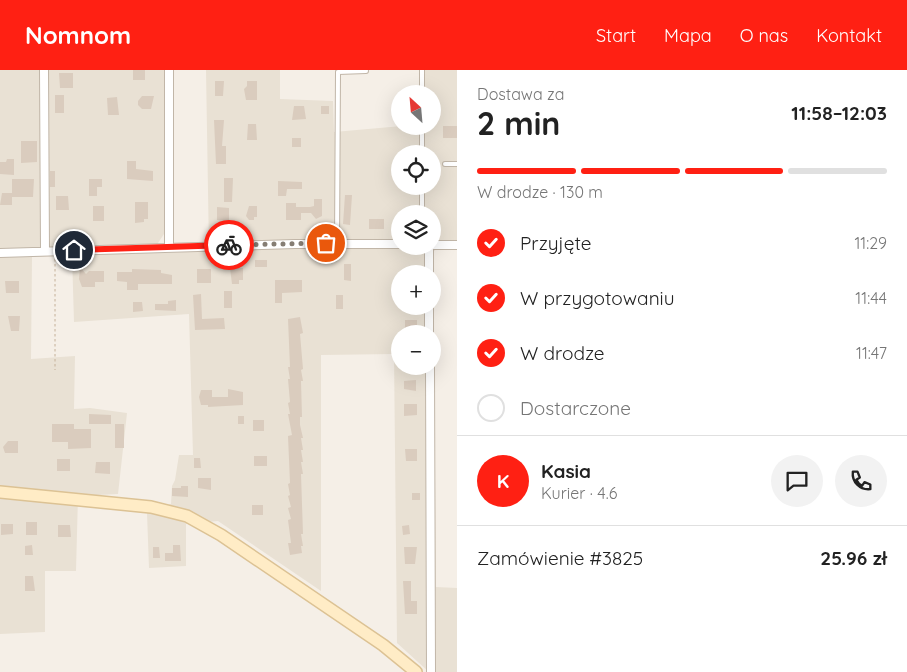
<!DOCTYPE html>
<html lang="pl">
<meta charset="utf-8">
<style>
:root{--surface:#fff;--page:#f2f2f2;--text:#222;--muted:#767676;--line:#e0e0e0;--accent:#ff2013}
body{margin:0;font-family:Quicksand,sans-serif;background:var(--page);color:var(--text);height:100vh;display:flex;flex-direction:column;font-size:19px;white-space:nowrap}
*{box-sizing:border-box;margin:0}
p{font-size:16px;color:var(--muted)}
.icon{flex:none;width:28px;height:28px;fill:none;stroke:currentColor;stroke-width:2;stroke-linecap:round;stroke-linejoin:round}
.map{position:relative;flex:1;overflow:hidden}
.drawer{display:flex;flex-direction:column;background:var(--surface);width:450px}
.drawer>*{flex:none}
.needle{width:32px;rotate:334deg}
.buttons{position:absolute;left:391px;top:15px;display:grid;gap:10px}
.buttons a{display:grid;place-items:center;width:50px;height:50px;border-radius:50%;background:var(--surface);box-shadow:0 5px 20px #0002;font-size:25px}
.pin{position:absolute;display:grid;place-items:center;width:42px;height:42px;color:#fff;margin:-21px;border:2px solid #fff;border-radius:50%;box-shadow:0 1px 5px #0007}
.courier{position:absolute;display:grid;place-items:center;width:50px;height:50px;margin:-25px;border:4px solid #ff2013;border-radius:50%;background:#fff;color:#222;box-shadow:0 1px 6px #0007}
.summary em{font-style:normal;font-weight:700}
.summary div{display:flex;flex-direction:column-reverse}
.summary{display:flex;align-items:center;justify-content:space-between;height:85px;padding:0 20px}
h1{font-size:32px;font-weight:700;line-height:38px}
.bar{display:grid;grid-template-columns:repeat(4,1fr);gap:8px 5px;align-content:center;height:60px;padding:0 20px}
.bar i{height:6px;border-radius:4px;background:var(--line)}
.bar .current{background:var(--accent)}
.bar p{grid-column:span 4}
.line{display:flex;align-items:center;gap:12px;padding:0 20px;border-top:1px solid var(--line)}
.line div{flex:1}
.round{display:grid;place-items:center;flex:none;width:52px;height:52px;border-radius:26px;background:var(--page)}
ol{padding:0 20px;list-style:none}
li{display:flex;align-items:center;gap:15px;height:55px}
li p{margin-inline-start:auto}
li .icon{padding:5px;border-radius:50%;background:var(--accent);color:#fff;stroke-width:4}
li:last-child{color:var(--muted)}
li i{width:28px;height:28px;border:2px solid var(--line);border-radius:50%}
header{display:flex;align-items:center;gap:30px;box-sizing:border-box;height:70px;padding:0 25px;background:var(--accent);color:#fff}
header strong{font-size:24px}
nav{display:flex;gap:28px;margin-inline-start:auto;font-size:18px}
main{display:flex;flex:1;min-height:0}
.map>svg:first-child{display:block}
.residential{fill:#e9e1d4;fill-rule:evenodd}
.building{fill:#daccbe}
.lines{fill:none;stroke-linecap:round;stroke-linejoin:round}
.lane-casing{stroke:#c1b6a8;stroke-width:6}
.street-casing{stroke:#c1b6a8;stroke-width:10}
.secondary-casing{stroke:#dcc294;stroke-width:14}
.path{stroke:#c4b098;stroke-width:1;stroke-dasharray:2.5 2.5;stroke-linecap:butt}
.lane{stroke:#fff;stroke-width:4}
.street{stroke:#fff;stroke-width:8}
.secondary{stroke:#ffecc6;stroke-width:11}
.done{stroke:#857d73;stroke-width:5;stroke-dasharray:0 9}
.route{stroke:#ff2013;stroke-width:6}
</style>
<header>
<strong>Nomnom</strong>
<nav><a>Start</a><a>Mapa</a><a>O nas</a><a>Kontakt</a></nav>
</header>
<main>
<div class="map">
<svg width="457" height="602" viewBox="0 0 457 602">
<rect width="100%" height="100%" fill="#f5efe7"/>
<path class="residential" d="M0,0H164V164L158,173L159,183L209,181L206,0H280V29L333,31L334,62L402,56H432V24H420V0H457V179L438,178L434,181L433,186L436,517L457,518V602H429L397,573L394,284L321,285V521L218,451L186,454V496L149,498L147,443L171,434L172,416L175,410L179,385H193L189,244L74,252L72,185L32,187L31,289L75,286L74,339L90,338L127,343L118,424L78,426L76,501H45V562L0,564ZM400,84H432V116H400ZM400,144H432V176H400ZM400,204H432V236H400ZM400,264H432V296H400Z"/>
<path class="building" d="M133,0H145V10H133Z
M59,3H73V18H60Z
M215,11H224L223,26H215Z
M247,11H257V30H246L244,19L247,16Z
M55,25H64V43H55Z
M142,26H154L151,39H142L138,35V31Z
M117,27L119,45H108L107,28Z
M294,36H304L306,49L292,50Z
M321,36H329V44H321Z
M214,50H224L222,76H226V94H216Z
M248,54H256L257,70H247Z
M443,56H457V68H443Z
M292,68H301V77H292Z
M21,71H37V92L21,93Z
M7,89H14V105L0,104V92H6Z
M127,91H136V99L153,101V111L127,109Z
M50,101H55V117H50Z
M224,108H233L232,132H224Z
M12,109H34L33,127H12Z
M89,109H102V117H97V126H89Z
M278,111L302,112V119H287L286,126H278Z
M2,123H12V135H0Z
M345,125H352L350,155L343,154Z
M56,126H68L69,140H56Z
M314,129H322V146L316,149L311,143H301V150H286V133H296V137H310L314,136Z
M135,132H148V149H144V152L135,153Z
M93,136H104V151H93Z
M249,136H257V147H254V150H249L246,146Z
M217,137L229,138V151L217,150Z
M369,149H384V159H369Z
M255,190H267V197H255Z
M344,194H351V211L344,210Z
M80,197L86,204L89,201H104V212H95V217H82L79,209Z
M230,198H243V210H239V214H232Z
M132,199L161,200V203L172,205V214H138V220H127V212L117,211V202H132Z
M197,199H211V213H197Z
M275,210H302V222L282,223V233H275Z
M5,211H19V223H6Z
M224,221H232V238H224Z
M201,224L202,249L224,248L225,259L195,260L193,225Z
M336,225H343V239H336Z
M176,230V241L155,240V234H168V231Z
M133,232H142L143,241L133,242Z
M8,246H20L19,261H11Z
M300,247L303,263L300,264L303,299L301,300L303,311H301L302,347H300V355L303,368H301L303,380H301L303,392H301L303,404H301L303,464H301L303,476H301L302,483L290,485L288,473H291L288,450L291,449L288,438L291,437L288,426L290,425L288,414L290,413L288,366L292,365L288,344H290L288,333L290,332L288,309H290L288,297H290L288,249Z
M405,250H417V262H405Z
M416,310V321L404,319V311Z
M228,319L243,322V335L208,337V335H201L199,327L201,320H212V327H228Z
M404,334H417V345L404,346Z
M89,344L111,345V354H89Z
M238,346H244V354H238Z
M253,350H264V361H253Z
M52,354H74V359H91V378L68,379V372H52Z
M115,354H124V378H115Z
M8,371H18V383H5L3,377Z
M405,379H417V391H406Z
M254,386H267V396H254Z
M194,388H200L201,398H194Z
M57,389H70V401H57Z
M96,392H110V404L95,403Z
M198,408H211V420L198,418Z
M181,416H188V427L172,426V418H181Z
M412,423H420V430H412Z
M252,435H263V445H252Z
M26,452H37V465H26Z
M1,454H13V464L1,465Z
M58,455H70L71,467H58Z
M409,455L410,464L403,465L402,456Z
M32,475L33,485H25V476Z
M173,475H180L181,491H165V483H173Z
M153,477H159L160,488H153Z
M404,477H417L415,494H405Z
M25,506H33L35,521H25Z
M403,511H411V531H417V544H405Z"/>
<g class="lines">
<g class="lane-casing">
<path id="lane" d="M422,0V24
M422,56V84
M445,94H457
M422,116V144
M337,173L338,2L366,1"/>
</g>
<g class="street-casing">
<path id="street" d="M44,0L45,181
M432,175H457
M429,176V204
M169,178V0
M0,183L295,174H400
M429,236V264
M430,296L431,602"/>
</g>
<g class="secondary-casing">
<path id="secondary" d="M0,422L151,437L187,446L221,465L383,575L416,602"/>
</g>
<path class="path" d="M55,189V300"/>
<use href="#lane" class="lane"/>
<use href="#street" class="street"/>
<use href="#secondary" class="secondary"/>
</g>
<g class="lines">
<path class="done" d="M229,175L326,173"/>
<path class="route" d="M74,180L229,175"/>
</g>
</svg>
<div class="buttons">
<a><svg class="needle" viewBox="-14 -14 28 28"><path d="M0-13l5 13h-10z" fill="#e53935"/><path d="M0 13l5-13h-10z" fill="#767676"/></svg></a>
<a><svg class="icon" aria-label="locate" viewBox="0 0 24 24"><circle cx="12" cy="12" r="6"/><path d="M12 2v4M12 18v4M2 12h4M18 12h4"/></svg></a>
<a><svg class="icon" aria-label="layers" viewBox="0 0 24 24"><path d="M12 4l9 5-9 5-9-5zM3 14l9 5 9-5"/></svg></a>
<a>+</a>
<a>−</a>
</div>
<div class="pin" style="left:326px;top:173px;background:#ea580c"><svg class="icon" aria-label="bag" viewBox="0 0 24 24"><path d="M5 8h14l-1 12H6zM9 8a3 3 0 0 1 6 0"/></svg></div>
<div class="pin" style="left:74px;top:180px;background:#1f2937"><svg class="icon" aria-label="home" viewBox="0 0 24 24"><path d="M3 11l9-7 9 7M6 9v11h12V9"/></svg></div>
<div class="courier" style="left:229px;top:175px"><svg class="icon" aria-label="bike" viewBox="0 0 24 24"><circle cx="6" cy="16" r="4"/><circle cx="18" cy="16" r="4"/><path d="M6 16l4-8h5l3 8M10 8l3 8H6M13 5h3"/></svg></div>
</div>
<section class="drawer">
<div class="summary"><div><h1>2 min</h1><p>Dostawa za</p></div><em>11:58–12:03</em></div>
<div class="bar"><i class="current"></i><i class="current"></i><i class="current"></i><i></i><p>W drodze · 130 m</p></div>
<ol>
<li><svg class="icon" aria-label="check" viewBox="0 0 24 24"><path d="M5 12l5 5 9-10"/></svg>Przyjęte<p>11:29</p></li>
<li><svg class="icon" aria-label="check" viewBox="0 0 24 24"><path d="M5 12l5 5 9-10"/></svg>W przygotowaniu<p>11:44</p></li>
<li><svg class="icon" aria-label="check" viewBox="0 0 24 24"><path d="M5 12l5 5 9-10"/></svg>W drodze<p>11:47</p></li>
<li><i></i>Dostarczone</li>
</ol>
<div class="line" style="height:90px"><b class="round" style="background:var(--accent);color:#fff">K</b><div><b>Kasia</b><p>Kurier · 4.6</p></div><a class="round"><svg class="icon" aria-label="chat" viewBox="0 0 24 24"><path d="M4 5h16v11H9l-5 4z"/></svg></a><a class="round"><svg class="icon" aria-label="phone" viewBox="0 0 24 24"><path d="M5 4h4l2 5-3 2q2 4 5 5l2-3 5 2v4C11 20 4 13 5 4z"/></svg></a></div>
<div class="line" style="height:65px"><div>Zamówienie #3825</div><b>25.96 zł</b></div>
</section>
</main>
